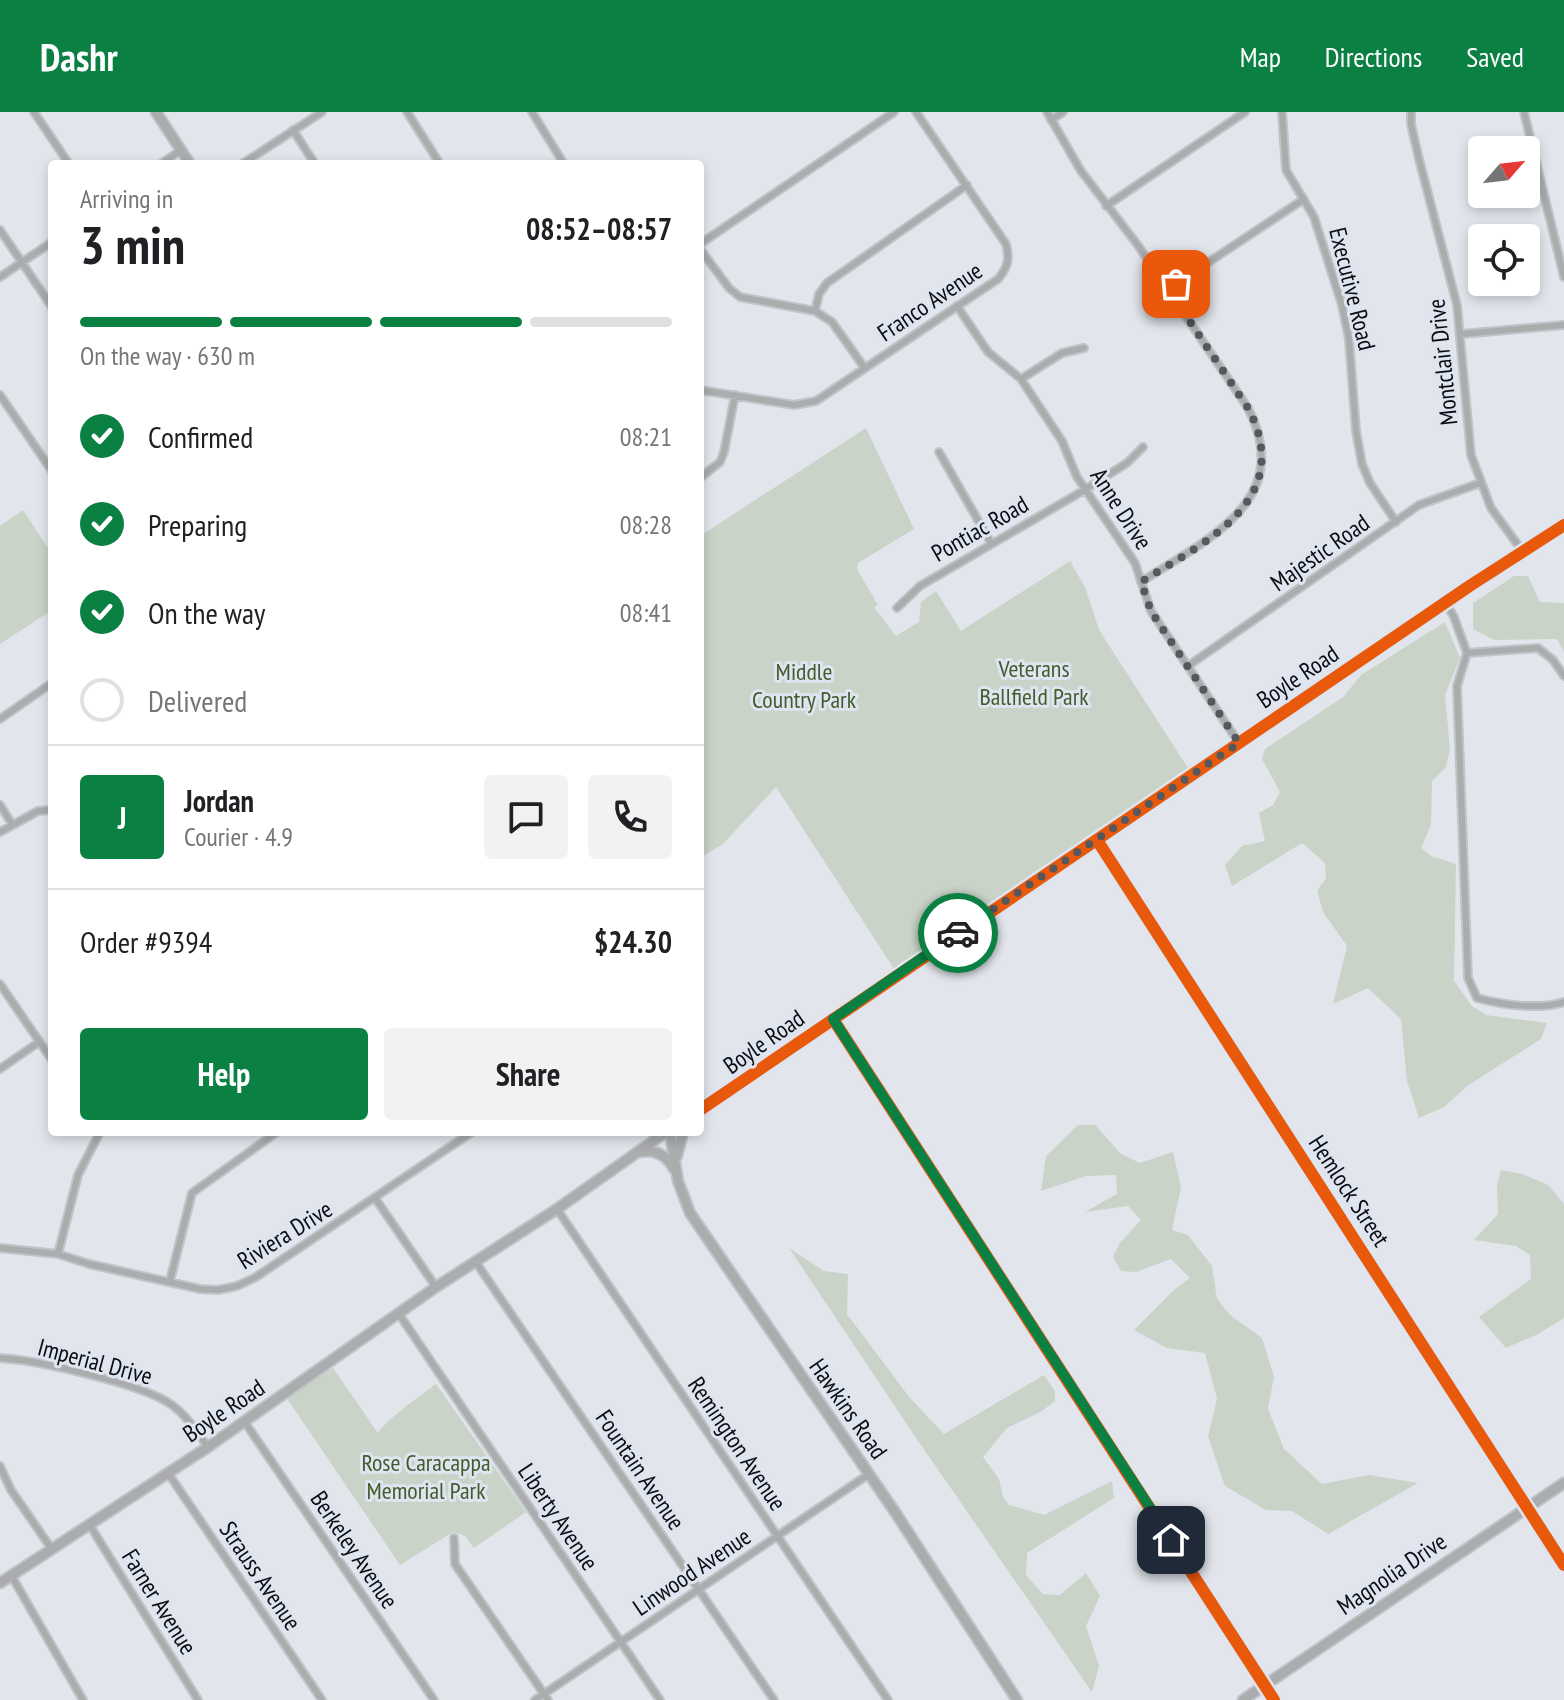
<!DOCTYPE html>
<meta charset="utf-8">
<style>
:root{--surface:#fff;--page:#f2f2f2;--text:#202124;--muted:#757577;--line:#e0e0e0;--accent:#0b8043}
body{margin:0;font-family:"PT Sans Narrow",sans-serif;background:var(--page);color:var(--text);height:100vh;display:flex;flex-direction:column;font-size:30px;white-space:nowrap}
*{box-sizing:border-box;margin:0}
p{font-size:26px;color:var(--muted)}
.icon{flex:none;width:44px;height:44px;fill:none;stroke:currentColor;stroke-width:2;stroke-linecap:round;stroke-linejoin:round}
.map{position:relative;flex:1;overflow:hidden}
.sheet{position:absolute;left:48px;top:48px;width:656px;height:976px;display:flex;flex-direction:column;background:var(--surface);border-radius:8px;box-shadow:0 4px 12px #0003}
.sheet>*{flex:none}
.needle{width:52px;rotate:62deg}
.buttons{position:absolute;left:1468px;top:24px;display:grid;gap:16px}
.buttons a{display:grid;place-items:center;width:72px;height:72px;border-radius:8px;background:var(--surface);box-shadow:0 4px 12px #0003;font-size:40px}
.pin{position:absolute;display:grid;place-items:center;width:68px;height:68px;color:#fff;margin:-34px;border-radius:16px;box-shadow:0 4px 12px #0006}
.courier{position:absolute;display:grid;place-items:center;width:80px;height:80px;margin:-40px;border:6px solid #0b8043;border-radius:50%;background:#fff;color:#222;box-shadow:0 2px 10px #0007}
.overview em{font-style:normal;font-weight:600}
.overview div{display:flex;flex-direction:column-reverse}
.overview{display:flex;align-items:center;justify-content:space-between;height:136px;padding:0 32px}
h1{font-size:52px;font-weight:600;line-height:60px}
.bar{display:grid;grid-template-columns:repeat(4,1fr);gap:12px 8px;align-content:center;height:96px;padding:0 32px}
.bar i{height:10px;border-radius:6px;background:var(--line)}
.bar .current{background:var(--accent)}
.bar p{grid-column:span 4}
.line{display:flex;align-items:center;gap:20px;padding:0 32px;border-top:2px solid var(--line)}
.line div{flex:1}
.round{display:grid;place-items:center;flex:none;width:84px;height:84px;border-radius:8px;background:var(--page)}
ol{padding:0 32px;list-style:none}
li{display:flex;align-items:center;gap:24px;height:88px}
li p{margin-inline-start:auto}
li .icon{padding:8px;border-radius:50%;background:var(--accent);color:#fff;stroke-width:4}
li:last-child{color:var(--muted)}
li i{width:44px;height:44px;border:4px solid var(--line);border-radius:50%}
.cta{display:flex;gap:16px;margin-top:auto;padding:16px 32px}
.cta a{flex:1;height:92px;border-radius:8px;background:var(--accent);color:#fff;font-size:32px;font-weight:600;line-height:92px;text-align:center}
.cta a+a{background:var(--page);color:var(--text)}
header{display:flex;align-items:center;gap:48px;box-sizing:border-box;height:112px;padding:0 40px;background:var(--accent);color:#fff}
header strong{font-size:38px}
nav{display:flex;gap:44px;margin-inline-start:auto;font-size:28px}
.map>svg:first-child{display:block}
.green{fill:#c9d3c8}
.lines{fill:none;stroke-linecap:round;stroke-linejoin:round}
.street-casing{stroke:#c0c3c8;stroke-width:10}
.secondary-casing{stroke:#c0c3c8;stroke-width:13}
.street{stroke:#abacad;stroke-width:6}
.secondary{stroke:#abacae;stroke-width:9}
.cycleway-casing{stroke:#dee5f0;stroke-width:17}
.cycleway{stroke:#e8590c;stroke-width:12}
.done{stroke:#56585d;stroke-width:8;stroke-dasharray:0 14.4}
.route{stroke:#0b8043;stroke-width:10}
.labels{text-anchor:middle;stroke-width:6;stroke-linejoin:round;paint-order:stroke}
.street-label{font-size:24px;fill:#0a0c10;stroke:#dee5f0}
.park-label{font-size:24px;fill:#425d2c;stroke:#dee5f0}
</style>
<header>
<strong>Dashr</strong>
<nav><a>Map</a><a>Directions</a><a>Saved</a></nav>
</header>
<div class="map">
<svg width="1564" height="1588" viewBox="0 0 1564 1588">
<rect width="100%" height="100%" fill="#e2e6ec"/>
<path class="green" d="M866,316L914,417L858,451L857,457L878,493L874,495L896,524L919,510L921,490L936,479L961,519L1070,449L1085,475L1099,518L1190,659L1061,749L1058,746L896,860L776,675L723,732L700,746V424Z
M23,398L52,442V498L0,532V414Z
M1514,464H1528L1540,490L1564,491V540L1557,527L1494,528L1473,517V491Z
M1445,510L1460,546L1445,583L1450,637L1446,655L1432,669L1431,713L1421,736L1431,744L1456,752L1454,869L1472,894L1486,903L1547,911L1541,927L1467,974L1444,995L1419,1006L1407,969L1401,907L1368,876L1333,892L1347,834L1323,800L1317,778L1326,767L1325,751L1302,731L1232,774L1225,753L1242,734L1265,729L1259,701L1273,693L1280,680L1262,647L1265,637L1343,585L1361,563Z
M1078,1013H1095L1121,1042L1140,1051L1173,1040L1181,1075L1172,1118L1188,1123L1212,1154L1217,1187L1230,1203L1262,1226L1274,1265L1268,1297L1284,1337L1322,1372L1369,1363L1418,1371L1328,1422L1292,1399L1266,1398L1225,1374L1208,1325L1217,1287L1205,1241L1167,1236L1134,1218L1174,1178L1190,1166L1171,1147L1136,1160L1121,1159L1113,1145L1120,1131L1141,1108L1128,1094L1085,1100L1117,1082L1116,1063L1086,1064L1041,1079L1046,1044Z
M1501,1058L1522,1062L1548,1073L1564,1092V1206L1538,1222L1506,1236L1479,1205L1531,1167L1530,1143L1516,1134L1474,1128L1498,1102L1497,1073Z
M789,1136L824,1159L848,1162L847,1202L910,1286L944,1322L1044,1263L1055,1279V1289L1042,1299L1007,1316L983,1345L999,1367L1003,1385L1009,1393L1044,1403L1112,1369L1114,1386L1027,1441L1026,1463L1043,1482L1060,1483L1086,1461L1100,1484L1086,1514L1099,1554L1092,1580L914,1323Z
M333,1256L378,1321C388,1306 420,1284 436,1272L526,1400L474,1436L465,1424L453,1420L400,1453L286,1285Z"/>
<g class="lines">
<g class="street-casing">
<path id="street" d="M34,0L69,52
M407,0L440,52
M532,0L564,52
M1047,0L1081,59L1137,132L1248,296C1296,389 1206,428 1141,470
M1282,0L1286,58L1314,105L1342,193L1349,227L1356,319L1362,352L1370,371L1396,410
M1411,0V12L1419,47L1457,193L1471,343L1491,396L1523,440
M1524,0L1564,165
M1051,8L1063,0
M293,18L315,52
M161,52L181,38
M242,52L322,0
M1106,94L1245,0
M0,118L52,195
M700,132L894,0
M700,137L729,176L740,185L815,199L832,210L864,255
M0,165L52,130
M1168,177L1304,87
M957,194L988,240L1021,267L1062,329L1077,365L1135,451L1151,499L1239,631
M815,199L819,182L827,171L967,73
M1462,222L1564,213
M1021,267L1062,241L1084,236
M700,278L794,293L816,289L998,167C1008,155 1010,148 1006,132L916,0
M0,283L52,359
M939,340L991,431
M700,366L720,350L724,340L735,283
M1446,491L1454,505L1467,541L1457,574L1468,866L1477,886C1503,893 1538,898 1564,890
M897,496L920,474L1086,377L1127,351L1143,335
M1467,541L1538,536L1553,548L1564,564
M1188,554L1419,393L1480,371
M0,607L52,571
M0,693L12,712
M0,720L38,699L52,698
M1097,728L1564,1453
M0,872L52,948
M833,907L1274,1588
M0,957L39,930
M375,1086L436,1175
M557,1097L888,1588
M0,1136L58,1142L89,1152L200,1177L218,1178L237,1174L256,1165L472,1020
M58,1142L78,1063L100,1020
M475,1149L774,1588
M170,1169L192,1081L277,1020
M399,1202L660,1588
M0,1246C37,1248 143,1272 172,1293C187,1304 197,1320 208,1335
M244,1309L434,1588
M0,1354L11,1378L51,1436
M168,1361L322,1588
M89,1412L198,1588
M454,1426L455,1452L548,1588
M11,1463L83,1588
M535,1588L869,1362"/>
</g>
<g class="secondary-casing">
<path id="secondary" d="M156,0L190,52
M700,998L1471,473L1564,413
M670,1020L678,1069L690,1101L895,1400L1017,1588
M641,1040C656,1037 667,1044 674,1057
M677,1044L683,1020
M0,1471L208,1335L436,1175L557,1097L666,1020
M1243,1588L1564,1371"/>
</g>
<use href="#street" class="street"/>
<use href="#secondary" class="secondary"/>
<g class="cycleway-casing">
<path id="cycleway" d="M1097,728L1564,1453
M833,907L1274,1588
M700,998L1471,473L1564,413"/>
</g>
<use href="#cycleway" class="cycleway"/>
</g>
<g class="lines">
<path class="done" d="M958,821L1239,631L1160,513L1151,499L1141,470C1207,429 1296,388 1248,296L1168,177L1176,172"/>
<path class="route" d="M958,821L833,907L1171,1428"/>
</g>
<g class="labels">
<g class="street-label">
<text transform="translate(1352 177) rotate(76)" y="8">Executive Road</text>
<text transform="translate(930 190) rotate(-34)" y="8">Franco Avenue</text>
<text transform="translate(1443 250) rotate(-96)" y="8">Montclair Drive</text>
<text transform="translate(1121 397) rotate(57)" y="8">Anne Drive</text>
<text transform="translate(980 417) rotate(-30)" y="8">Pontiac Road</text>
<text transform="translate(1320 441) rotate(-35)" y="8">Majestic Road</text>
<text transform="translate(1298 565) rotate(-34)" y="8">Boyle Road</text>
<text transform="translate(764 930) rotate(-35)" y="8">Boyle Road</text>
<text transform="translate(1349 1079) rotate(57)" y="8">Hemlock Street</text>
<text transform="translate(285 1123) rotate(-32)" y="8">Riviera Drive</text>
<text transform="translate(95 1250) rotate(15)" y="8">Imperial Drive</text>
<text transform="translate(848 1297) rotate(55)" y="8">Hawkins Road</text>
<text transform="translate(224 1299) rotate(-34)" y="8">Boyle Road</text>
<text transform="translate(737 1332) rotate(56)" y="8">Remington Avenue</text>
<text transform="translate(640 1358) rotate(56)" y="8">Fountain Avenue</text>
<text transform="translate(558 1405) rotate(56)" y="8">Liberty Avenue</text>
<text transform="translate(354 1438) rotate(56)" y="8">Berkeley Avenue</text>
<text transform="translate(692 1460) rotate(-34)" y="8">Linwood Avenue</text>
<text transform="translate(1392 1462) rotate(-34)" y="8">Magnolia Drive</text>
<text transform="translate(260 1464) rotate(56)" y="8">Strauss Avenue</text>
<text transform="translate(159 1490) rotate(58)" y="8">Farner Avenue</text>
</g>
<g class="park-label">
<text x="1034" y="565">Veterans<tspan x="1034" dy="28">Ballfield Park</tspan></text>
<text x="804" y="568">Middle<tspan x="804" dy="28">Country Park</tspan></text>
<text x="426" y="1359">Rose Caracappa<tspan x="426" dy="28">Memorial Park</tspan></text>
</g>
</g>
</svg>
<div class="buttons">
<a><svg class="needle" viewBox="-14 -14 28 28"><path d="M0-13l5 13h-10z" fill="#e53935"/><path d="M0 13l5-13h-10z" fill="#757577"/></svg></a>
<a><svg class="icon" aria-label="locate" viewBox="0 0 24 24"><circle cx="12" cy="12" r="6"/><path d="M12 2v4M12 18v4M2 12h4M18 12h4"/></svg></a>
</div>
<div class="pin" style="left:1176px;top:172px;background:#ea580c"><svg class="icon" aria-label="bag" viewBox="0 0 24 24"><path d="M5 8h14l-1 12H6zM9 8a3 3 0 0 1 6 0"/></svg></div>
<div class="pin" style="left:1171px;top:1428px;background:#1f2937"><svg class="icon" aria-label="home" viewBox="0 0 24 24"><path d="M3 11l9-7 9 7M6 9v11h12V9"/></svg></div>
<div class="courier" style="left:958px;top:821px"><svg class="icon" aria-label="car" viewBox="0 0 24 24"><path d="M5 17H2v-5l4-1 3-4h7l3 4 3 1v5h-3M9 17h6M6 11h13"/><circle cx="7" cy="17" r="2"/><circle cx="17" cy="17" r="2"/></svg></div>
<section class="sheet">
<div class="overview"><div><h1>3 min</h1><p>Arriving in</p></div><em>08:52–08:57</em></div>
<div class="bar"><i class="current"></i><i class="current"></i><i class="current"></i><i></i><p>On the way · 630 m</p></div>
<ol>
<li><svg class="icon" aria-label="check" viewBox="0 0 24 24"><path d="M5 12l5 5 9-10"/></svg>Confirmed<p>08:21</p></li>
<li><svg class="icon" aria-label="check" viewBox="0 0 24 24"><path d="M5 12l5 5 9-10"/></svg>Preparing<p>08:28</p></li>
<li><svg class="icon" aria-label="check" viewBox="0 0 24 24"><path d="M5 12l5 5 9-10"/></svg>On the way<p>08:41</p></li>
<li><i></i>Delivered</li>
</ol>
<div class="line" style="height:144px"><b class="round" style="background:var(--accent);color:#fff">J</b><div><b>Jordan</b><p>Courier · 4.9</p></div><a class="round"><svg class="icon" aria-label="chat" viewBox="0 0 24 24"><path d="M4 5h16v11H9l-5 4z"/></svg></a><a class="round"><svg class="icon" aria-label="phone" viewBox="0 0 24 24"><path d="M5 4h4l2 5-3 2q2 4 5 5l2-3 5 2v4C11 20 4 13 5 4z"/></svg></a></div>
<div class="line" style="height:104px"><div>Order #9394</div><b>$24.30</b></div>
<div class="cta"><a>Help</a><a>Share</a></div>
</section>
</div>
